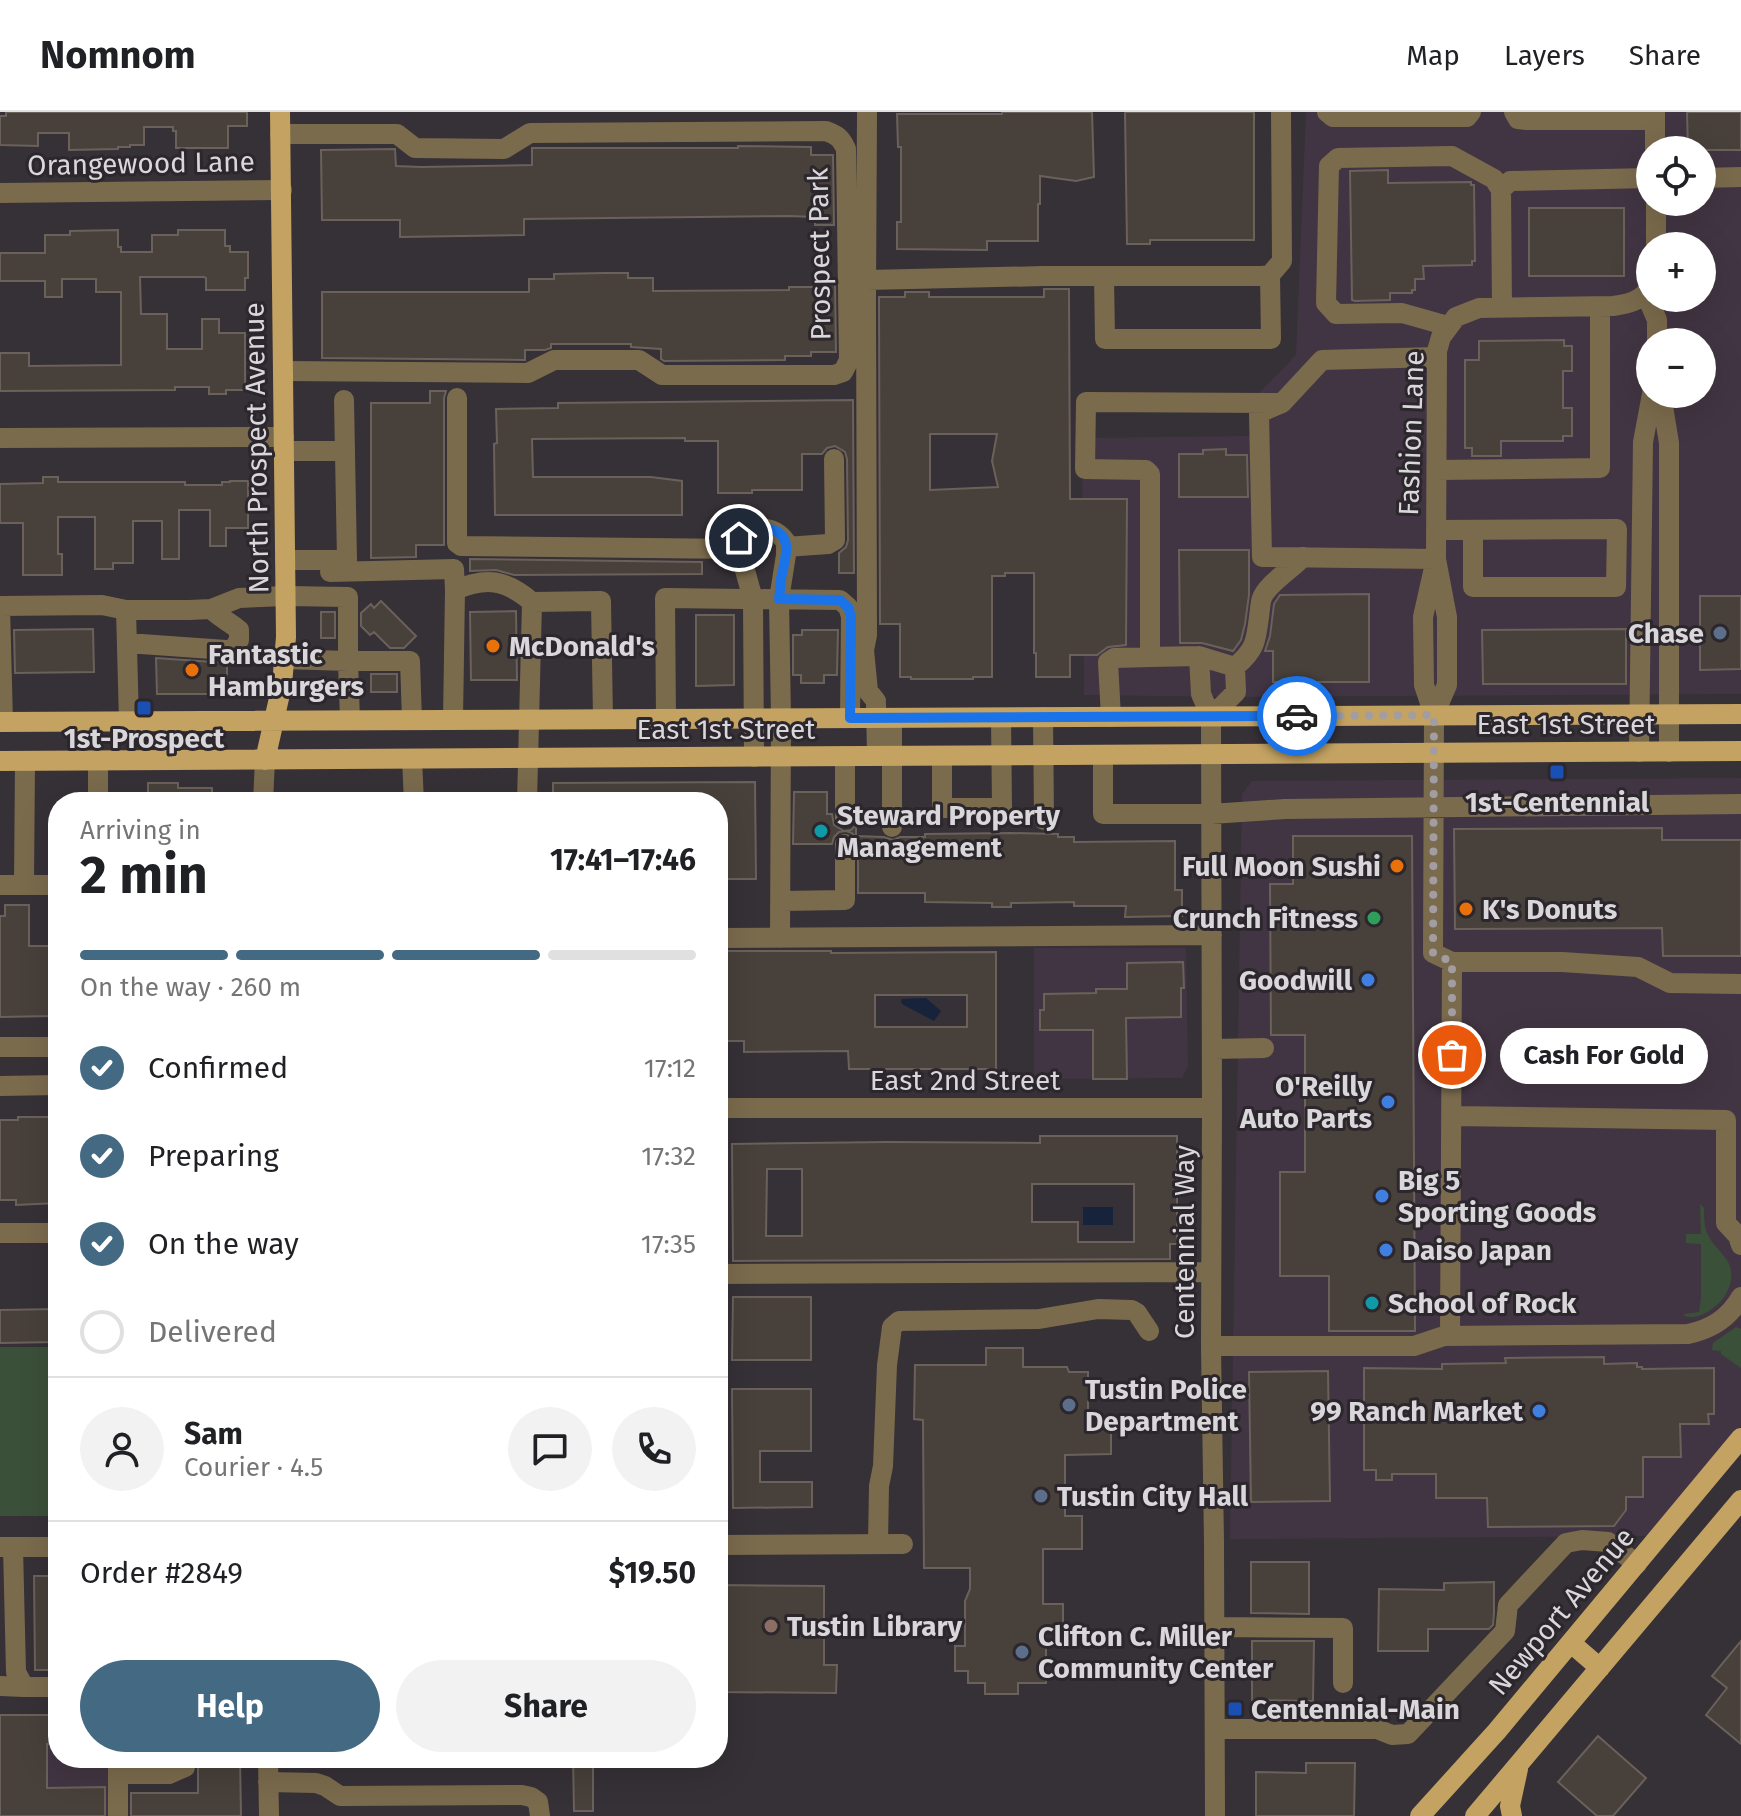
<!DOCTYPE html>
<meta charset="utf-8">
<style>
:root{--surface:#fff;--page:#f2f2f2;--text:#202124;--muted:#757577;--line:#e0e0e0;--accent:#446982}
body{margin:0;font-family:"Fira Sans",sans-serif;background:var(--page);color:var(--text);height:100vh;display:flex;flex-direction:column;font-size:30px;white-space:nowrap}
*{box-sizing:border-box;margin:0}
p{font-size:26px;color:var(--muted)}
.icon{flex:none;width:44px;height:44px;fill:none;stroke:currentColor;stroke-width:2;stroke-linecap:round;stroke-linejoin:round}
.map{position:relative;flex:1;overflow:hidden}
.drawer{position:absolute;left:48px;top:680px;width:680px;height:976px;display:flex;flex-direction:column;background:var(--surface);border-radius:32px;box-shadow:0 8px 32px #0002}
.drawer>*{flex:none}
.tools{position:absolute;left:1636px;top:24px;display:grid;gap:16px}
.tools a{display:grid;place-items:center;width:80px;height:80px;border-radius:50%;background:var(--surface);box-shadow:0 8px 32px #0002;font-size:40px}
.pin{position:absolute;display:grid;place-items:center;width:68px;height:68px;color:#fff;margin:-34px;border:4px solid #fff;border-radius:50%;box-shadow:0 2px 8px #0007}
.courier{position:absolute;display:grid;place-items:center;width:80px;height:80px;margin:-40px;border:6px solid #1a73e8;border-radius:50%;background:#fff;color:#222;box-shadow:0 2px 10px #0007}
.bubble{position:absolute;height:56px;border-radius:28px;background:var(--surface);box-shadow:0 8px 32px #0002;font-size:26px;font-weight:700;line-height:56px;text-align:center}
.head em{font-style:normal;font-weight:700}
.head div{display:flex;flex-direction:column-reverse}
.head{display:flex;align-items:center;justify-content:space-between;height:136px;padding:0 32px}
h1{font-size:52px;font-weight:700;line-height:60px}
.bar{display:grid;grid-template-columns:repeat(4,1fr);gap:12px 8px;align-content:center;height:96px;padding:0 32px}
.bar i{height:10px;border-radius:6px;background:var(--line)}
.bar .current{background:var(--accent)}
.bar p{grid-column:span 4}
.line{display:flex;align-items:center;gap:20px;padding:0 32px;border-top:2px solid var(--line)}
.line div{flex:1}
.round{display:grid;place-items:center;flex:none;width:84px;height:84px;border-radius:42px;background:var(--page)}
ol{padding:0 32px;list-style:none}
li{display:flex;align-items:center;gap:24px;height:88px}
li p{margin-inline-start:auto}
li .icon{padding:8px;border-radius:50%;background:var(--accent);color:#fff;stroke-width:4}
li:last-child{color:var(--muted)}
li i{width:44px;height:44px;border:4px solid var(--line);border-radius:50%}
.primary-button{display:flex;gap:16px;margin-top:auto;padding:16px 32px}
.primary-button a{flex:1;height:92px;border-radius:48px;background:var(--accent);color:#fff;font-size:32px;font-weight:700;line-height:92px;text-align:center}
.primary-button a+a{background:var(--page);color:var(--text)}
header{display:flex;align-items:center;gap:48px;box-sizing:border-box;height:112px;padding:0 40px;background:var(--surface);border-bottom:2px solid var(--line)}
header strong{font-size:38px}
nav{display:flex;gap:44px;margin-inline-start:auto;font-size:28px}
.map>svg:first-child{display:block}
.commercial{fill:#423543;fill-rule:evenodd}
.green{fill:#3b5039}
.water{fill:#17233a}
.building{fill:#48403a;stroke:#6a615b;stroke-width:2;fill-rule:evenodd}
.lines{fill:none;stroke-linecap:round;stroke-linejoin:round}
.minor{stroke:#7b6b4d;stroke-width:20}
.major{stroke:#c3a262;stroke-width:20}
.done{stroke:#a19da2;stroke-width:8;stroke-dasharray:0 14.4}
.route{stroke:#1a73e8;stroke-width:10}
.service-dot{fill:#5c6f8a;stroke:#2c262d;stroke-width:3}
.food-dot{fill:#e8710a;stroke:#2c262d;stroke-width:3}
.transit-dot{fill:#1a4fb4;stroke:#2c262d;stroke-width:3}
.culture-dot{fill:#0f9aa8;stroke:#2c262d;stroke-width:3}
.leisure-dot{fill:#2e9e5b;stroke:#2c262d;stroke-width:3}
.shop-dot{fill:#3f7fe0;stroke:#2c262d;stroke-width:3}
.education-dot{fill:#8d6e63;stroke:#2c262d;stroke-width:3}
.labels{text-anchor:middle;stroke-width:6;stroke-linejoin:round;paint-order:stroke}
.street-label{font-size:28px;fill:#dad7db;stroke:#2c262d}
.poi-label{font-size:28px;font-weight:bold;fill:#dad7db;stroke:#2c262d;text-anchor:start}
</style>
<header>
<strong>Nomnom</strong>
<nav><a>Map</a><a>Layers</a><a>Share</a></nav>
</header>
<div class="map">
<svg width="1741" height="1704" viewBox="0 0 1741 1704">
<rect width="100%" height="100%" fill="#363037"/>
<path class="commercial" d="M1306,0H1741V582L1247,585L1084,583L1082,326L1251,324L1256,284L1296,243ZM1650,38H1702V90H1650ZM1650,134H1702V186H1650ZM1650,230H1702V282H1650Z
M1741,666V1314L1651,1424L1230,1427L1242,682L1252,669Z
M1034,836H1186L1188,954L1182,966L1034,967Z
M0,1602H58V1646H110L111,1704H0Z"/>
<path class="green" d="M1700,1092L1704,1096C1704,1104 1704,1113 1707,1121C1711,1131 1720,1138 1726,1147C1738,1163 1728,1186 1713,1196C1704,1203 1695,1207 1684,1204L1685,1202L1699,1200L1701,1187V1132L1686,1131V1122H1701Z
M1736,1215L1741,1217V1256L1721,1242V1239L1712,1238L1713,1231Z
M0,1235H58V1404H0Z"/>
<path class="water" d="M926,886L941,899L934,909L902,892L901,889L902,887Z
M1083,1095H1113V1113H1083Z"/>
<path class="building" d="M6,0H247V14H228V36H176V19H173V15H144V33H130V35H118V37L69,38V21H38V34L0,33V4H6Z
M1002,0H1092L1094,65L1076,69L1040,64V92H1038V129H987V138L897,137V110H901V35H898L897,2H1002Z
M1125,0H1254V128H1150V132H1127Z
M1687,0H1741V38H1688Z
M738,34L811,35V43H833L834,113H815V105L789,104L524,107V123L400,125V108H322L321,38L395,37L396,54L421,55L532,53V36H738Z
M1388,58V71L1471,70V73H1474L1475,149H1472V153L1423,154L1424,167H1415V178H1412V181H1390V188L1355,189L1352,188L1350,59Z
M1529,96H1624V164H1529Z
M118,118V135H121V140H152V123H178V118H225V134H230V140H248V166H245V178H206V166L204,165H140L141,202H167V237H202V207H219V221H245V278H226V282H209V275H175V278L0,279V241H29V254L121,253V180H96V167H62V185H45V169H0V141H45V123H70V119Z
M605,161H628V166H653V179L789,178V175H815V168H835L836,240H811V244H785V248L664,249L661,247V237L631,235V232H551V236L545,238H525V248L322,246V180H529V167H554V162Z
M1044,177H1069L1070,387H1127L1126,533L1108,535L1097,543H1070V565H1036V541H1034V461H1005V464H992V565H973V567H911V565H900V512H880L879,185H905V180H929V185H1044ZM930,322H997L992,349L998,375L930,378Z
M1564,228V234H1572V259H1563V296H1572V324H1563V329H1501V344H1472V336H1465V248H1479V229Z
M430,279H446L444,286V433H416V445L371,446V291H430Z
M853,288L854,461H839V441L846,435L848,428L847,347L845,340L835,334L827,336L822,342H802V378H752V381H718V329H685V326L532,327L533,365H651L682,369V403H495L494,332L497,331L496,297L558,296V291Z
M1226,337V343H1247L1248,385H1179V342H1203V338Z
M43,365H58V370H185V373H222V370H230V369H248V416H226V434H210V398H179V447H162V409H133V451H113V457H95V405H58V442H62V463H23V411H0V372L43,371Z
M1179,438H1249V483L1245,512L1241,528L1233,539L1202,531H1180Z
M470,447L702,450V462L514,463L496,458L470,459Z
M1369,482V570H1273V539H1265L1270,524L1274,492L1280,483Z
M1700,484H1741V557L1700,558Z
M381,489L416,524L404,536H390L374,520L370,523L361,514V501L371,492L374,496Z
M516,499L517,568H471L470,500Z
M321,500H335V526H321Z
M696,503H734V573L696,574Z
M93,517L94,560L15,561L14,518Z
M1626,517V572H1483L1482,518Z
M802,518H838L837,563H824V571H801V563H793V523H802Z
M156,546L227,551V573L218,582H157Z
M371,562H397V580H371Z
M755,670L756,767H718V690H553V671Z
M148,671H178V676H212V690H148Z
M794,680H827V702H832L834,713L844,719L851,718L856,713V724L884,725L893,728L900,725H925V722L1011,721L1058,722V725H1074V730L1175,729V778H1182V804L1125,805L1126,794H1074V790L1011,791V795H992V791L925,790V781H858V732L857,726L852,721L846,719L839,720L834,725L832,732H793Z
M1662,716V728H1741V844H1663L1662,816L1455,817L1454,717Z
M1293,724H1412L1415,1219H1329V1164H1280V1060H1305V923H1271L1270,772H1293Z
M5,793H29V834H51L52,904L0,905V804H5Z
M718,839H831V841L996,840V957H849L848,939L744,940V929H718ZM875,883H967V915H875Z
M1183,850L1184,876H1181V905L1126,906L1127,967H1093V918H1040V898H1044V882L1096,881V877H1127V851Z
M18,1005H57L58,1091L16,1093V1088H0V1008H18Z
M1040,1024H1177V1132H1170V1147L733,1149L732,1032L888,1030L1040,1031ZM767,1057H802V1124H766ZM1032,1072H1134V1130H1078V1110H1032Z
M733,1185H811V1248H732Z
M58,1197V1230L0,1231V1198Z
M986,1236H1023V1255H1067L1069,1260H1088V1316H1111V1342L1065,1343V1404H1082V1437H1043V1492H1063V1517H1046V1571H1018V1582H985V1571H968V1559H955V1534H965V1489L970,1477V1456H924L923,1308L914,1307L915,1253H986Z
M1604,1245V1252L1637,1251V1255H1642V1257L1714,1256V1302H1708L1709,1312H1680L1681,1345H1643V1385H1626V1398L1614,1414L1488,1415L1487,1386H1436V1362H1392V1368H1376V1358H1364V1256L1442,1257V1252L1506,1251L1505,1246Z
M1328,1259L1330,1389L1251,1390L1249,1260Z
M732,1277H811V1339H760V1370H812V1395L733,1396Z
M1251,1450H1309V1502L1251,1501Z
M34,1464H58V1558H35Z
M1494,1470V1501L1493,1513L1489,1517H1428V1539H1378L1379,1477L1444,1478V1471Z
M718,1473L824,1474V1553H837L836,1581L718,1580Z
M1252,1529H1314L1313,1589L1252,1588Z
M1741,1529V1632L1706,1603L1727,1576L1712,1564Z
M0,1603H58V1632H47V1676L105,1675V1704H0Z
M1598,1624L1646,1666L1613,1704H1597L1558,1670Z
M198,1646H240L241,1704H131V1681H198Z
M573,1646H593V1699H574Z
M1306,1651H1355L1354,1704H1256V1660L1306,1661Z"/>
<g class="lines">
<path class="minor" d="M867,0L866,184L867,523L864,538L868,579L876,589
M1327,0L1333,5H1467L1471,0
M1514,0L1518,7L1527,8H1655
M1655,0V38
M280,22H397L415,36L504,37L530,21L826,19C837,23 841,26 846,37L849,248L843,260L834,263H662L639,248H554L528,261L283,259
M1702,66L1741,65
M1501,78L1510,69L1650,66
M0,81L282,78
M1656,90V134
M1104,164L1105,227H1271L1270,163
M867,168L1044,164H1262L1270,163L1282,149L1281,0
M1646,182L1657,208V230
M1448,214L1402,201L1336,202L1326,191L1329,54L1338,46L1452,44L1494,67L1501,78L1502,195
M1661,282L1669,331V640
M457,286V431L461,434L739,437
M0,326L284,325
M284,339H345
M1437,358L1600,356V195
M1436,418L1617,417L1616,475H1473V418
M786,435L828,432L835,428L834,347
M1436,447L1423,505L1424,573L1434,603L1433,841L1452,850L1450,1224
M1436,447L1262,445L1259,301L1282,291L1322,248L1437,245
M285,448H347L344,288
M330,460L454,457L455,478
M532,490L601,489L603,607
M126,498L129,610
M127,531L226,538L234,536L239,528V518C230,510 220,506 211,497
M1199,544L1201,582L1211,605L1212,996L1211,1234L1214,1431L1215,1704
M1235,555C1255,538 1256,530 1259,505C1260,499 1260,491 1262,486C1267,472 1292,457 1303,445
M876,592L877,644
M1434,603L1447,573V505L1436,447L1437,239L1441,225L1456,205L1479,196L1613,194C1628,192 1641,189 1650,176
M1043,605L1044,708
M1111,605L1108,550L1114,546L1150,545
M1211,605L1236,580L1235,555L1199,544L1150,545V362L1146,358L1085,357L1086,290L1282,291
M666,607L665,486L840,488L848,495L851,504L850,606
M350,608L348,549H410L412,608
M453,608L455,478C486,465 505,467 532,490L527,690
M3,610L0,494L102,493L126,498H189L211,497L239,486L286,484L348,485V549L284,547
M1639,640L1643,330L1652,282
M1103,643V702H1211L1285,697L1741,692
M942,644V696H1002L1001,606
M754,645L753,487L739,437V426C754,413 774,413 786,430V443L779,487L781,607L780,826
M412,647L414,690
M98,648V690
M263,690L265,648
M845,706V644
M892,715V606
M0,773H58
M24,773L25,649
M780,789L845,788V732
M718,826L1212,823
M1452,850H1562L1638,855L1670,871L1741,872
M0,935H58
M1212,937L1264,936
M0,974L58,973
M718,996H1212
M1452,1004L1726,1008V1111L1738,1124L1741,1133
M0,1121H58
M718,1162L1211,1160
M1211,1234H1414L1444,1224L1688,1222C1712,1217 1729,1206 1741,1185
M878,1432L879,1374L883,1354L887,1253L892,1215L899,1209L1039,1207L1098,1197L1132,1198L1137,1201L1149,1219
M718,1433L903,1432
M0,1435H58
M13,1435L16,1560L24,1575H58
M1215,1515L1343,1516V1571
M0,1574L24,1575
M1215,1617H1377L1392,1623L1408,1622L1505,1519L1508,1493L1566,1431L1582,1428L1608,1430L1637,1452
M118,1646V1704
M268,1646L269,1704
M118,1662H169L185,1655V1646
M268,1670L316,1671L325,1674L340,1684L522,1683L531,1685L538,1690L540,1704"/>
<path class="major" d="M0,610L1741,602
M265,648L282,573L286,525L280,0
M0,649L1741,639
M1571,1531L1600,1556
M1420,1704L1497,1619L1741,1326
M1475,1704L1741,1388
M1512,1704L1510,1694L1518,1657"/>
</g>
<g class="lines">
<path class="done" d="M1297,604L1434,603L1433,841L1452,850V943"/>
<path class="route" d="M739,426C749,418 757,415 769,417C796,422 784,449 781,467C780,474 780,481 779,487L840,488L848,495L851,504L850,606L1297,604"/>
</g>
<g class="service-dot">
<circle cx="1720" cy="521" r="8"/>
<circle cx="1069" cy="1293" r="8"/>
<circle cx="1041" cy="1384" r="8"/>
<circle cx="1022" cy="1540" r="8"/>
</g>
<g class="food-dot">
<circle cx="493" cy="534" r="8"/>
<circle cx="192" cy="558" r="8"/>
<circle cx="1397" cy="754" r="8"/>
<circle cx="1466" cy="797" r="8"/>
</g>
<g class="transit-dot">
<rect x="136" y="588" width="16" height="16" rx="4"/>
<rect x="1549" y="652" width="16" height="16" rx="4"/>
<rect x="1227" y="1589" width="16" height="16" rx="4"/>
</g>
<g class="culture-dot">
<circle cx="821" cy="719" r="8"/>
<circle cx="1372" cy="1191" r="8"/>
</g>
<circle class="leisure-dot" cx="1374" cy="806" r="8"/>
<g class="shop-dot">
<circle cx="1368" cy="868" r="8"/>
<circle cx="1388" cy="990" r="8"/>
<circle cx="1382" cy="1084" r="8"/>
<circle cx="1386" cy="1138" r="8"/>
<circle cx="1539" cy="1299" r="8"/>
</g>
<circle class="education-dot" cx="771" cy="1514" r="8"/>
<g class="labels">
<g class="street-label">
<text transform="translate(141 51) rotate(-1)" y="10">Orangewood Lane</text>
<text transform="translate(819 142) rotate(-91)" y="10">Prospect Park</text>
<text transform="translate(1411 321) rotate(-88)" y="10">Fashion Lane</text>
<text transform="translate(256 336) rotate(-91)" y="10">North Prospect Avenue</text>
<text x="1566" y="622">East 1st Street</text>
<text x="726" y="627">East 1st Street</text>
<text x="965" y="978">East 2nd Street</text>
<text transform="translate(1184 1130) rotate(-90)" y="10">Centennial Way</text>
<text transform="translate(1561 1499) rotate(-50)" y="10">Newport Avenue</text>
</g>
<g class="poi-label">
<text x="1704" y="531" text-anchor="end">Chase</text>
<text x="509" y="544">McDonald's</text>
<text x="208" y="552">Fantastic<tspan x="208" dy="32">Hamburgers</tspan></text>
<text x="144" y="636" text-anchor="middle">1st-Prospect</text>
<text x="1557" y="700" text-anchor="middle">1st-Centennial</text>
<text x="837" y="713">Steward Property<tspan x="837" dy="32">Management</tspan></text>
<text x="1381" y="764" text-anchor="end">Full Moon Sushi</text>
<text x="1482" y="807">K's Donuts</text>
<text x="1358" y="816" text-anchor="end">Crunch Fitness</text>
<text x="1352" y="878" text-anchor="end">Goodwill</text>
<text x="1372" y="984" text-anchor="end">O'Reilly<tspan x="1372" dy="32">Auto Parts</tspan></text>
<text x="1398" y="1078">Big 5<tspan x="1398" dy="32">Sporting Goods</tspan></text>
<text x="1402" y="1148">Daiso Japan</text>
<text x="1388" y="1201">School of Rock</text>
<text x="1085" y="1287">Tustin Police<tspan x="1085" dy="32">Department</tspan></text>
<text x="1523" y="1309" text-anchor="end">99 Ranch Market</text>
<text x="1057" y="1394">Tustin City Hall</text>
<text x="787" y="1524">Tustin Library</text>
<text x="1038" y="1534">Clifton C. Miller<tspan x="1038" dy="32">Community Center</tspan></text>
<text x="1251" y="1607">Centennial-Main</text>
</g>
</g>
</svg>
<div class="tools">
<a><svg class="icon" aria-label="locate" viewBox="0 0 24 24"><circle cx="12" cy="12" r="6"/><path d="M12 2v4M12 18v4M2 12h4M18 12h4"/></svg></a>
<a>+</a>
<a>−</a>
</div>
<div class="pin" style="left:1452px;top:943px;background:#ea580c"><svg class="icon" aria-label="bag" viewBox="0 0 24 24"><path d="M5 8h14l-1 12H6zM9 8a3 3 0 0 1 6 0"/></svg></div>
<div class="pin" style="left:739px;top:426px;background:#1f2937"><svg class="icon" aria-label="home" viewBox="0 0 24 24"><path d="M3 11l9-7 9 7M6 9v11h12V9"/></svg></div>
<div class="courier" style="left:1297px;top:604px"><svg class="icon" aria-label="car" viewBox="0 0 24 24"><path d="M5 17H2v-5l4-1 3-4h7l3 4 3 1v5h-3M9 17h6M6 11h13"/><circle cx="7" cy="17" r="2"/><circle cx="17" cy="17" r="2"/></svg></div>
<div class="bubble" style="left:1500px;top:916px;width:208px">Cash For Gold</div>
<section class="drawer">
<div class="head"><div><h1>2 min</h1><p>Arriving in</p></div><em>17:41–17:46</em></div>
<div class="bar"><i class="current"></i><i class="current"></i><i class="current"></i><i></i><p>On the way · 260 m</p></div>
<ol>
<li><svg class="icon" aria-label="check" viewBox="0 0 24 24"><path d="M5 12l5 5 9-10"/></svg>Confirmed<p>17:12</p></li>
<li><svg class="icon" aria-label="check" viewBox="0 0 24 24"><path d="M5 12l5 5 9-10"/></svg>Preparing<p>17:32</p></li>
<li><svg class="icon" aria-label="check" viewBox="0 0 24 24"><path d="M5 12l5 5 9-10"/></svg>On the way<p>17:35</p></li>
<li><i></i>Delivered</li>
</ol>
<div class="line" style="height:144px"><a class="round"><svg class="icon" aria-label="person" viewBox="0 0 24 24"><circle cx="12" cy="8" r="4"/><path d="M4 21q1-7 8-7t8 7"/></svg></a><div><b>Sam</b><p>Courier · 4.5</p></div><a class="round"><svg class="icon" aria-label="chat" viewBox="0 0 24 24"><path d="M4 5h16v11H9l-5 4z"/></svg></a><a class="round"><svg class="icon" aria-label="phone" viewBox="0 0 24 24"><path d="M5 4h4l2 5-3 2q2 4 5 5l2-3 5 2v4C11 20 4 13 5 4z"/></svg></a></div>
<div class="line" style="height:104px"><div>Order #2849</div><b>$19.50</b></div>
<div class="primary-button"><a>Help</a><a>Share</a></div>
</section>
</div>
